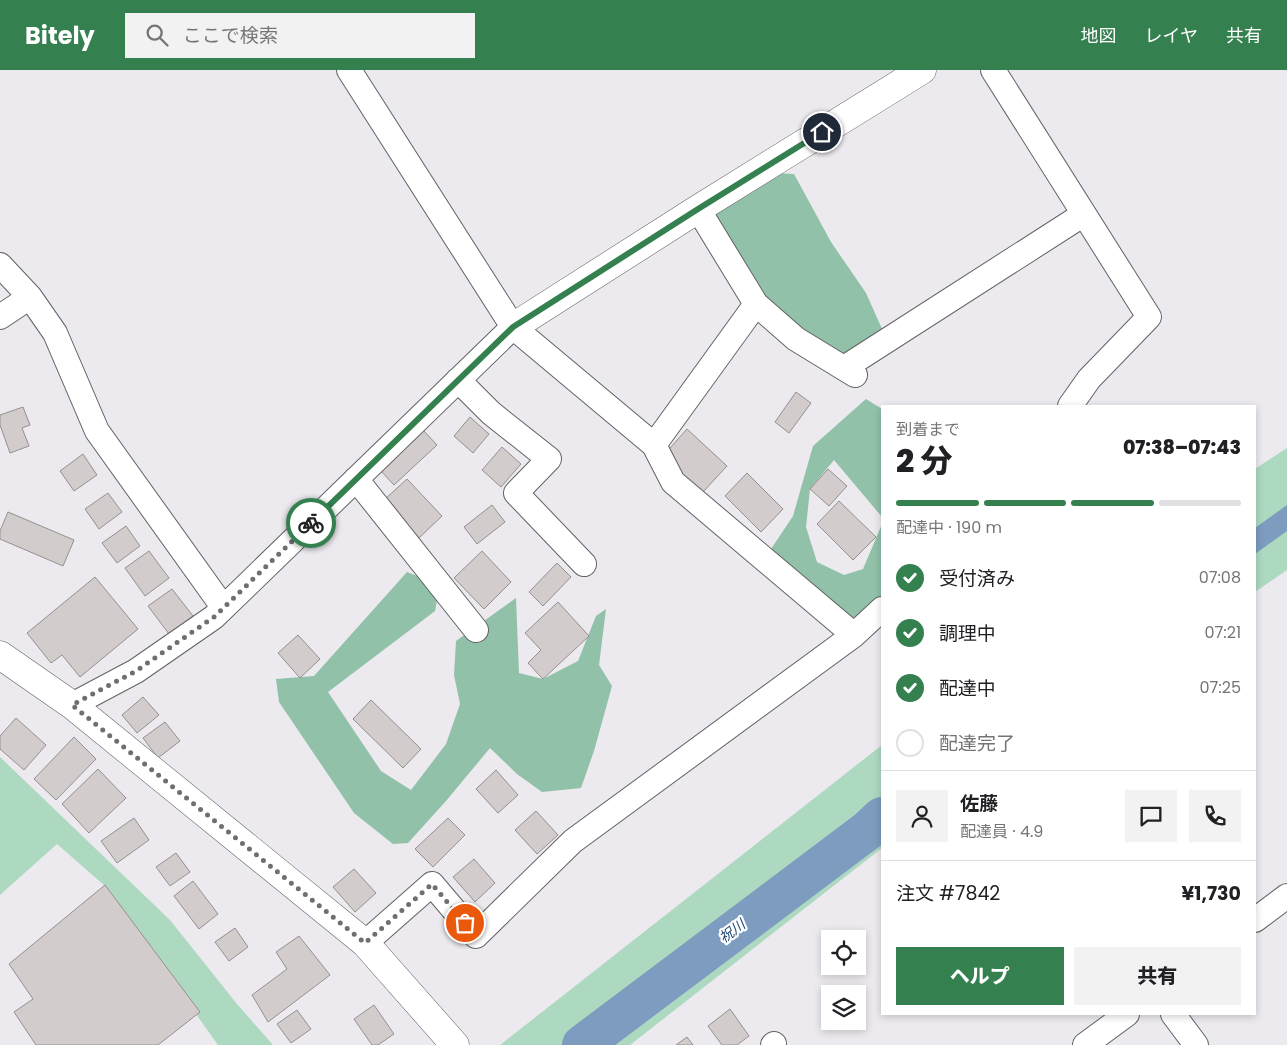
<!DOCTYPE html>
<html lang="ja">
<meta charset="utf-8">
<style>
:root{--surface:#fff;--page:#f2f2f2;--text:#202124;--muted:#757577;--line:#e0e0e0;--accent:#34804f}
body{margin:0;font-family:Poppins,"Noto Sans JP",sans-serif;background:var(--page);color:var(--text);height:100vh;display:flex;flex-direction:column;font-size:19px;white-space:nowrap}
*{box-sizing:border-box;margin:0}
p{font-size:16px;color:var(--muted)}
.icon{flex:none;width:28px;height:28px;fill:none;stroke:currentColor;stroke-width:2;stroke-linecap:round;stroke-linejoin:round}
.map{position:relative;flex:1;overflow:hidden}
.sheet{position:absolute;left:881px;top:335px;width:375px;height:610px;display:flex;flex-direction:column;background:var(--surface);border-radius:0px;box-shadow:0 2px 8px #0003}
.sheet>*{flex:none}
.tools{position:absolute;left:821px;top:860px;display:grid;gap:10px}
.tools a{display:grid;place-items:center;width:45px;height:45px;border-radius:0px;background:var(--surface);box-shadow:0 2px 8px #0003;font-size:25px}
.pin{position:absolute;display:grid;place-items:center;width:42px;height:42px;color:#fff;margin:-21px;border:2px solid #fff;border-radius:50%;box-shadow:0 1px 5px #0007}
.courier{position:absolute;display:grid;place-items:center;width:50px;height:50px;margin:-25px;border:4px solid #34804f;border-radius:50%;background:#fff;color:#222;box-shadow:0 1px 6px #0007}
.summary em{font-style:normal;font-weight:800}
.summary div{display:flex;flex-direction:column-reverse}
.summary{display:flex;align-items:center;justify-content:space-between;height:85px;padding:0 15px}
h1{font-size:32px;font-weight:800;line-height:38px}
.bar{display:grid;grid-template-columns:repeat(4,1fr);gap:8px 5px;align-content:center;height:60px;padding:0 15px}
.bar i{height:6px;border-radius:4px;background:var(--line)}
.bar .on{background:var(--accent)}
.bar p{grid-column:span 4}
.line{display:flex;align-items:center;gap:12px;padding:0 15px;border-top:1px solid var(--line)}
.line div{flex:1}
.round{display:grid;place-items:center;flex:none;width:52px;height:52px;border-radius:0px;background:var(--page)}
ol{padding:0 15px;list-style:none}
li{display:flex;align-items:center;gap:15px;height:55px}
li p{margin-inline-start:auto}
li .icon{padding:5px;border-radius:50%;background:var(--accent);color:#fff;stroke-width:4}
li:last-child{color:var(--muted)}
li i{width:28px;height:28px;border:2px solid var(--line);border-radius:50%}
.action{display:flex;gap:10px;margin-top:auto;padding:10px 15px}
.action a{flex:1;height:58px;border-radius:0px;background:var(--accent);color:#fff;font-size:20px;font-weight:800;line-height:58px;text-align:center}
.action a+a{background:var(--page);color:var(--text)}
header{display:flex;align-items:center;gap:30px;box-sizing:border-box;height:70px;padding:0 25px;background:var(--accent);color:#fff}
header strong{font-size:24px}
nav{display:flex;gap:28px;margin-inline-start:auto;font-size:18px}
.search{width:350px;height:45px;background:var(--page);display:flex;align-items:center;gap:12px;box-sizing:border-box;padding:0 18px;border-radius:0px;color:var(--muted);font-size:19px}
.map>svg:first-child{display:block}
.green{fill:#add9c1}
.forest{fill:#91c1a8}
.water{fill:#7d9cbf}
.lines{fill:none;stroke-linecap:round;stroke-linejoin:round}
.river{stroke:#7d9cbf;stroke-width:40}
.building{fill:#d2cdcc;stroke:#95908f}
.minor-casing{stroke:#626165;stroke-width:26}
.tertiary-casing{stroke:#626165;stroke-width:29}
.minor{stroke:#fff;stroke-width:24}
.tertiary{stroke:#fff;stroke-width:28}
.done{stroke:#706e72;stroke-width:5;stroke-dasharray:0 9}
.route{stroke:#34804f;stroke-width:6}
.labels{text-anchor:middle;stroke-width:4.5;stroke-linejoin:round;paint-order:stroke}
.water-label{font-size:14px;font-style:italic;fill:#194674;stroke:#fff}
</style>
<header>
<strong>Bitely</strong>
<div class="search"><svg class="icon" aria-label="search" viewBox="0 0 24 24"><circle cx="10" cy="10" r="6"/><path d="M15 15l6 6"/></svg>ここで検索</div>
<nav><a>地図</a><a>レイヤ</a><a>共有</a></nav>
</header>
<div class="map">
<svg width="1287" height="975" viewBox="0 0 1287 975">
<rect width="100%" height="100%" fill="#eceaef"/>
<path class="green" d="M1287,378V500L1255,522V399Z
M882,675V778L630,975H500Z
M0,687L170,850L237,934L273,975H218L105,816L57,774L0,825Z"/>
<path class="forest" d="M758,102L794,104L831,172L866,223L887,270L844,298L776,251L704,149Z
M866,329L882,339V447L834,390L810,419L806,457L817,492L844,505L863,499L882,454V539L854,565L771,479L793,446L813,376Z
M407,502L440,515L435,541L328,622L381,701L411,720L446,674L460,634L454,605L456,571L516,528L519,603L543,609L578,591L596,546L606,539L599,595L612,616L594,681L581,718L542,722L517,704L490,678L446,731L408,773L393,774L354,743L279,632L276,609L314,606Z"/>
<path class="water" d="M1287,435V461L1255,484V458Z"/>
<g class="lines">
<path class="river" d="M582,975L868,760L882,747"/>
</g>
<path class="building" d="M796,322L811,333L789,363L775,352Z
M23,337L30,355L22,358L29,376L10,383L0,355V345Z
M470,347L489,364L473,383L454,366Z
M687,359L727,396L702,423L662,387Z
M423,360L437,375L394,415L380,400Z
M502,377L521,394L501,417L482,400Z
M83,384L97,405L74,421L60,401Z
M828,399L847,416L829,436L810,419Z
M747,403L783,439L761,462L725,426Z
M407,409L442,446L419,468L384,430Z
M108,423L122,442L99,459L85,439Z
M839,431L876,467L853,490L817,454Z
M492,435L505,452L477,474L464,457Z
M8,442L74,470L63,496L0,469V461Z
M126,456L140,476L117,493L102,473Z
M149,481L169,508L145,526L125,498Z
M482,481L511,512L484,539L454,508Z
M557,493L571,507L543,536L529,522Z
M95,507L138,559L80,607L62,585L51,593L27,563Z
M172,519L193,546L169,564L148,536Z
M558,532L589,566L543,609L528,593L541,580L525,563Z
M298,565L320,589L300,608L278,583Z
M143,627L159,645L137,663L122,645Z
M371,630L421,679L403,698L353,649Z
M16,648L46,675L24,700L0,679V666Z
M165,652L180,671L158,688L143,668Z
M74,667L96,689L56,730L34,709Z
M98,699L126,728L89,763L62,734Z
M496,700L518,725L498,743L476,719Z
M536,741L558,765L537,784L515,760Z
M134,748L149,770L117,793L101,771Z
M448,748L465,765L433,797L415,779Z
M176,783L190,802L170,816L156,797Z
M474,789L495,813L475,832L453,807Z
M354,799L376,823L355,842L333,817Z
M193,811L218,844L199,859L174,826Z
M105,815L200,942L158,975H36L14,942L33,929L9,894Z
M235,858L248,877L229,891L215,872Z
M299,866L330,905L268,952L252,925L287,899L276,882Z
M374,935L394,964L378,975H372L354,949Z
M730,939L749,966L737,975H722L708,956Z
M297,940L311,959L291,973L277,954Z
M687,967L693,975H676Z"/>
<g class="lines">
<g class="minor-casing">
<path id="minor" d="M349,0L513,257L654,375L673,412L854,565
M993,0L1149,247L1089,309L1070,336
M698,139L756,234L796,269L855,305
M0,195L30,227L55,263L97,361L223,537
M0,247L30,227
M844,298L1084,144
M458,310L491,343L549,389L516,423L584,494
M654,375L756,234
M356,409L476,560
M72,635L136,601L214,547L513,257
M1255,850L1287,826
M365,873L432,814L476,866L573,771L854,565L882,539
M1173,944L1196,975
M773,975L774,974
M1085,975L1127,944"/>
</g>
<g class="tertiary-casing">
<path id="tertiary" d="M513,257L698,139L922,0
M0,585L72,635L365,873L455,975"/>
</g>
<use href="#minor" class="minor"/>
<use href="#tertiary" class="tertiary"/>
</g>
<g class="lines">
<path class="done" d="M311,453L214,547L136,601L72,635L365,873L432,814L465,853"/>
<path class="route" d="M311,453L513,257L698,139L822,62"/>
</g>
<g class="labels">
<g class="water-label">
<text transform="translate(732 861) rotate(-37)" y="5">祝川</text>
</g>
</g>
</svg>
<div class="tools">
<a><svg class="icon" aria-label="locate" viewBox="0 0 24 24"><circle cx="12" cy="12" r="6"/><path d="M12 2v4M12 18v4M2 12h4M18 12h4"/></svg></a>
<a><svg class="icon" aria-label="layers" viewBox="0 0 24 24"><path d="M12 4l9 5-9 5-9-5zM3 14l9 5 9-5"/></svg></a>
</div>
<div class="pin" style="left:465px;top:853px;background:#ea580c"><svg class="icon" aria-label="bag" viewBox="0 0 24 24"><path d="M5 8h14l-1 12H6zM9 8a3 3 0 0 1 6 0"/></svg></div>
<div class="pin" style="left:822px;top:62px;background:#1f2937"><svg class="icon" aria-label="home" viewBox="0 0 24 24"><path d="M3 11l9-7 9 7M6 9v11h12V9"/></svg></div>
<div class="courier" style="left:311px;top:453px"><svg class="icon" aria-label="bike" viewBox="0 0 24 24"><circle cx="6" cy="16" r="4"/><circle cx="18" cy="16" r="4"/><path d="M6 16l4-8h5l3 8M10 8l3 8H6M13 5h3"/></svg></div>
<section class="sheet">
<div class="summary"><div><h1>2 分</h1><p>到着まで</p></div><em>07:38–07:43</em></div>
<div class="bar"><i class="on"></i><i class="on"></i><i class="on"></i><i></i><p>配達中 · 190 m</p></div>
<ol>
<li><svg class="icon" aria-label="check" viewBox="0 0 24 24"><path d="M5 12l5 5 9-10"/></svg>受付済み<p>07:08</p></li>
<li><svg class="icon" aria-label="check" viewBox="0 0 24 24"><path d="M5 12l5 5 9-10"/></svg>調理中<p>07:21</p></li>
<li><svg class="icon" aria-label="check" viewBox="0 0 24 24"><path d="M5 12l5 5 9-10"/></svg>配達中<p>07:25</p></li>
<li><i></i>配達完了</li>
</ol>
<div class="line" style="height:90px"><a class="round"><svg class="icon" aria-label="person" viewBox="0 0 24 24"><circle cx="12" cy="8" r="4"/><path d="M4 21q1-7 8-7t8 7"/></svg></a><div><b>佐藤</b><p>配達員 · 4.9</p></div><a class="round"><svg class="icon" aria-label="chat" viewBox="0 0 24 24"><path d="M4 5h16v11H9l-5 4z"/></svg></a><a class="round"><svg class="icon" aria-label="phone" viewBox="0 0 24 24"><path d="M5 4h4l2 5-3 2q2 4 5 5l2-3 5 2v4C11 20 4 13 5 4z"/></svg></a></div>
<div class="line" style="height:65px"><div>注文 #7842</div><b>¥1,730</b></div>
<div class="action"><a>ヘルプ</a><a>共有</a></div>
</section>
</div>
